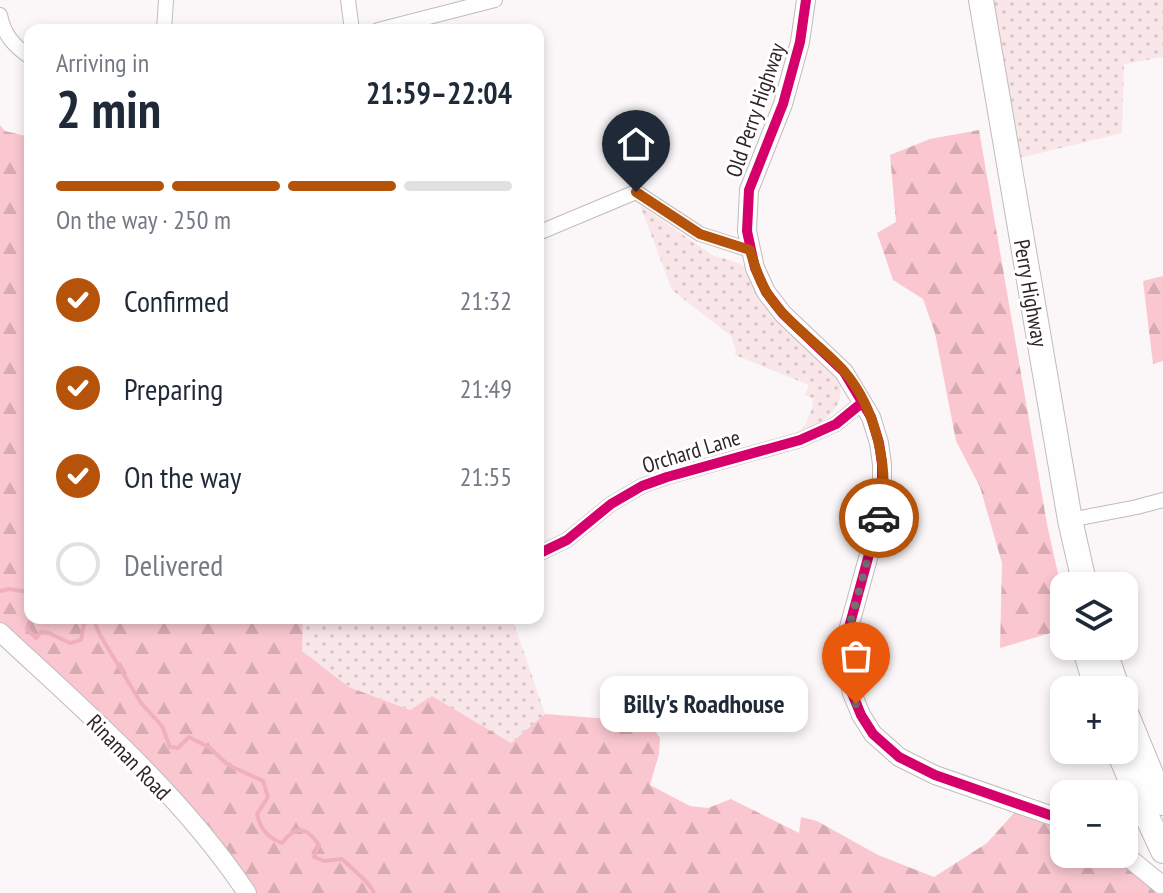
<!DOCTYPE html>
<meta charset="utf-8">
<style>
:root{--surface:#fff;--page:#f2f2f3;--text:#1f2937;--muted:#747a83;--line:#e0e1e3;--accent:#b45309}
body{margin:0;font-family:"PT Sans Narrow",sans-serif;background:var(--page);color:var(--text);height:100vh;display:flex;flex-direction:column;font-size:30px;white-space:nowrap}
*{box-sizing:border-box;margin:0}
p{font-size:26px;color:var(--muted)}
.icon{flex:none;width:44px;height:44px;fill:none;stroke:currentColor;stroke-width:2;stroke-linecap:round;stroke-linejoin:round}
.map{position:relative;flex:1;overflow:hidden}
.panel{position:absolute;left:24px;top:24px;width:520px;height:600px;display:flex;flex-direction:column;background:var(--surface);border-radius:16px;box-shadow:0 4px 12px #0003}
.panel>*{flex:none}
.fabs{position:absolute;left:1050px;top:572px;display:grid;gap:16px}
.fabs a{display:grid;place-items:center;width:88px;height:88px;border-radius:16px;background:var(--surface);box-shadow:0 4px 12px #0003;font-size:40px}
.pin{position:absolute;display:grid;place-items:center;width:68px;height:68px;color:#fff;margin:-82px -34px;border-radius:50% 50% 50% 0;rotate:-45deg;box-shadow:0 0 8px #0007}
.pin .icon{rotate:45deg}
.courier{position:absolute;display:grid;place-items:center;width:80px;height:80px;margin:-40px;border:6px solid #b45309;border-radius:50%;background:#fff;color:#222;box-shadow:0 2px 10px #0007}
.bubble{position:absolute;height:56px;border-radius:16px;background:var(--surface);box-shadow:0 4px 12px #0003;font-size:26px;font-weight:700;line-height:56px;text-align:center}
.head em{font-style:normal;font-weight:700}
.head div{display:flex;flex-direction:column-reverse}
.head{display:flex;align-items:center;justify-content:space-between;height:136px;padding:0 32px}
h1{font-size:52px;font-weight:700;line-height:60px}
.bar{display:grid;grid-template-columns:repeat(4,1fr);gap:12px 8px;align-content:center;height:96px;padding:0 32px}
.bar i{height:10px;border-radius:6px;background:var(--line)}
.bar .active{background:var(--accent)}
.bar p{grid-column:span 4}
ol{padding:0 32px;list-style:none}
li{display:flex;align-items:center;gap:24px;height:88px}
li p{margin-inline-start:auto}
li .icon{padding:8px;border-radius:50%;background:var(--accent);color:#fff;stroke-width:4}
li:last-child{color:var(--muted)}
li i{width:44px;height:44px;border:4px solid var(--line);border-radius:50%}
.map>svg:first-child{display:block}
.green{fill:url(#green-dots)}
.forest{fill:url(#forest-firs)}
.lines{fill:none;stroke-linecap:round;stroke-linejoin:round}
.stream{stroke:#efb0bc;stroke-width:4}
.minor-casing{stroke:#c2bbbc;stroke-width:16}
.tertiary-casing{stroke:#c2bbbc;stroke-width:20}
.trunk-casing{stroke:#c2bbbc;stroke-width:26}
.minor{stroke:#fefefe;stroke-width:14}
.tertiary{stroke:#fefefe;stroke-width:18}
.trunk{stroke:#fefefe;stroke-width:24}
.cycleway-casing{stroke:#fff;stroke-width:15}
.cycleway{stroke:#d6006c;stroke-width:10}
.done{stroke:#776e70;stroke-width:8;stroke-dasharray:0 14.4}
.route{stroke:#b45309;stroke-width:10}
.labels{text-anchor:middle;stroke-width:6;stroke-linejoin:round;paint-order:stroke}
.street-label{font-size:22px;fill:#302526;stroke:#fff}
</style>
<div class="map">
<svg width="1163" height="893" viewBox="0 0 1163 893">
<defs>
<pattern id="green-dots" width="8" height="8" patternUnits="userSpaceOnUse" patternTransform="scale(2)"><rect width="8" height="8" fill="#f9e6e9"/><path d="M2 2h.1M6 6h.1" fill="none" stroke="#d6c5c8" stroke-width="1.8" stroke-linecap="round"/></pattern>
<pattern id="forest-firs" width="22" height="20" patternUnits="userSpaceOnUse" patternTransform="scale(2)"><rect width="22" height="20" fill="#fac7d0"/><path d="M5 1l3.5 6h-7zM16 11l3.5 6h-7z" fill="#d7abb2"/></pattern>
</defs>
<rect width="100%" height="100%" fill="#fbf7f8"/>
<path class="green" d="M993,0H1163V57L1124,64L1122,133L1020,158Z
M640,205L712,255L739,263L746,267L754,288L765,305L838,378C849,407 822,425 798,433L806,424L813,405L812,404L814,399L805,395L809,385L735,355L736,351L731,336L672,290Z
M303,618H512L545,714L511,743L410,710L349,687L301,651Z"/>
<path class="forest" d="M0,125L5,131L30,137V618H303L302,651L349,687L410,710L432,696L511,743L545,714L649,722L660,738L659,754L650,785L690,806L708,808L731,799L799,833L801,817L817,821L878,855L934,877L987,843L1022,804L1064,820V854H1124L1162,885L1154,893H247L225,862L0,632Z
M979,130L1047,524L1064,601V629L1000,648L1002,563L980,487L956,441L935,333L923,299L893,280L877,233L896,222L890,155L930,139Z
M1163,276V361L1153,364L1143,281Z"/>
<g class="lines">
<path class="stream" d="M0,591L9,589L29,592L30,596
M31,618L27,629L36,638L41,632L49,633L70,643L81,640L84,623L94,621L100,635L141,703L162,726L170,747L178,748L189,737L210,748L228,765L263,781L268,797L257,814C261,830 267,837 282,843C296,825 306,826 319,845L314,857L324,861L342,859C352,869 369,881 374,893"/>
<g class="minor-casing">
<path id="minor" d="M348,0L352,30
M0,15C4,35 14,46 30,57
M164,30L166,0
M378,30L495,0
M538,233L636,192L700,234L750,250
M1070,520L1137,507L1163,500
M538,554L567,540L611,504L642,486L667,477L800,440L836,424L863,402"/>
</g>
<g class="tertiary-casing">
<path id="tertiary" d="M806,0L800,42L783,104L749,190L747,231L755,268L766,292L783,314L844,372L871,417L879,443L882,464V507L848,631L847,670L852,693L861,715L873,734L899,757L935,775L1064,820
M0,632C87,713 180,793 247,893
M1124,854L1163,886"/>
</g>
<g class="trunk-casing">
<path id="trunk" d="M981,0L1070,520L1085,586
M1084,646L1097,690
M1103,646L1118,690
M1124,708L1163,803
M1118,750L1137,795L1163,851"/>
</g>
<use href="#minor" class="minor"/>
<use href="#tertiary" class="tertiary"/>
<use href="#trunk" class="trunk"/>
<g class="cycleway-casing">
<path id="cycleway" d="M806,0L800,42L783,104L749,190L747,231L755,268L766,292L783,314L844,372L871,417L879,443L882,464V507L848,631L847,670L852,693L861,715L873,734L899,757L935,775L1064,820
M538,554L567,540L611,504L642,486L667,477L800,440L836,424L863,402"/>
</g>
<use href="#cycleway" class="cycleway"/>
</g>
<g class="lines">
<path class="done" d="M856,704L847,670L848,631L879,518"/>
<path class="route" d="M636,192L700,234L750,250C754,264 758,278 766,291C785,323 819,343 844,371C875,407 892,471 879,518"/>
</g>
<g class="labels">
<g class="street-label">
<text transform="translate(755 110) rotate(-71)" y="8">Old Perry Highway</text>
<text transform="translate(1031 293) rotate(80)" y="8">Perry Highway</text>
<text transform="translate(691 451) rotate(-17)" y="8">Orchard Lane</text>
<text transform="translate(129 757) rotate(46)" y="8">Rinaman Road</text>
</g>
</g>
</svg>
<div class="fabs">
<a><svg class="icon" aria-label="layers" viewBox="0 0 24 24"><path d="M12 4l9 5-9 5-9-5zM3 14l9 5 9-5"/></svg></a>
<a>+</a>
<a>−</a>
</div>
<div class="pin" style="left:856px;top:704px;background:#ea580c"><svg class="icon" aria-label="bag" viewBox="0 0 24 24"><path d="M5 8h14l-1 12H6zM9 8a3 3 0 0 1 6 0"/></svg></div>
<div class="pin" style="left:636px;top:192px;background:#1f2937"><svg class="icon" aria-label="home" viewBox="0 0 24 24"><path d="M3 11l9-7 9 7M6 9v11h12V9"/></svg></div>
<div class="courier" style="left:879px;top:518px"><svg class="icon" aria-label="car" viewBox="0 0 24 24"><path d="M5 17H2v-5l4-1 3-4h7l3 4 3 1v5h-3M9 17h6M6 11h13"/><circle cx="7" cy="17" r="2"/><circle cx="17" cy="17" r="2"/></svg></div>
<div class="bubble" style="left:600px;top:676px;width:208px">Billy's Roadhouse</div>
<section class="panel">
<div class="head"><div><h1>2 min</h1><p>Arriving in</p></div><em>21:59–22:04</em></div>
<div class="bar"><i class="active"></i><i class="active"></i><i class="active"></i><i></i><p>On the way · 250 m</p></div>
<ol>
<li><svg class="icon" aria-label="check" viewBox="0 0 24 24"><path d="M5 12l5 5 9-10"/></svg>Confirmed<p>21:32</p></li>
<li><svg class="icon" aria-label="check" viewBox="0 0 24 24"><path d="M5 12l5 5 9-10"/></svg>Preparing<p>21:49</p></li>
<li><svg class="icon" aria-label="check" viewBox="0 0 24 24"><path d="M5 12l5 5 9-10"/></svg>On the way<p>21:55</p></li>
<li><i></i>Delivered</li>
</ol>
</section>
</div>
